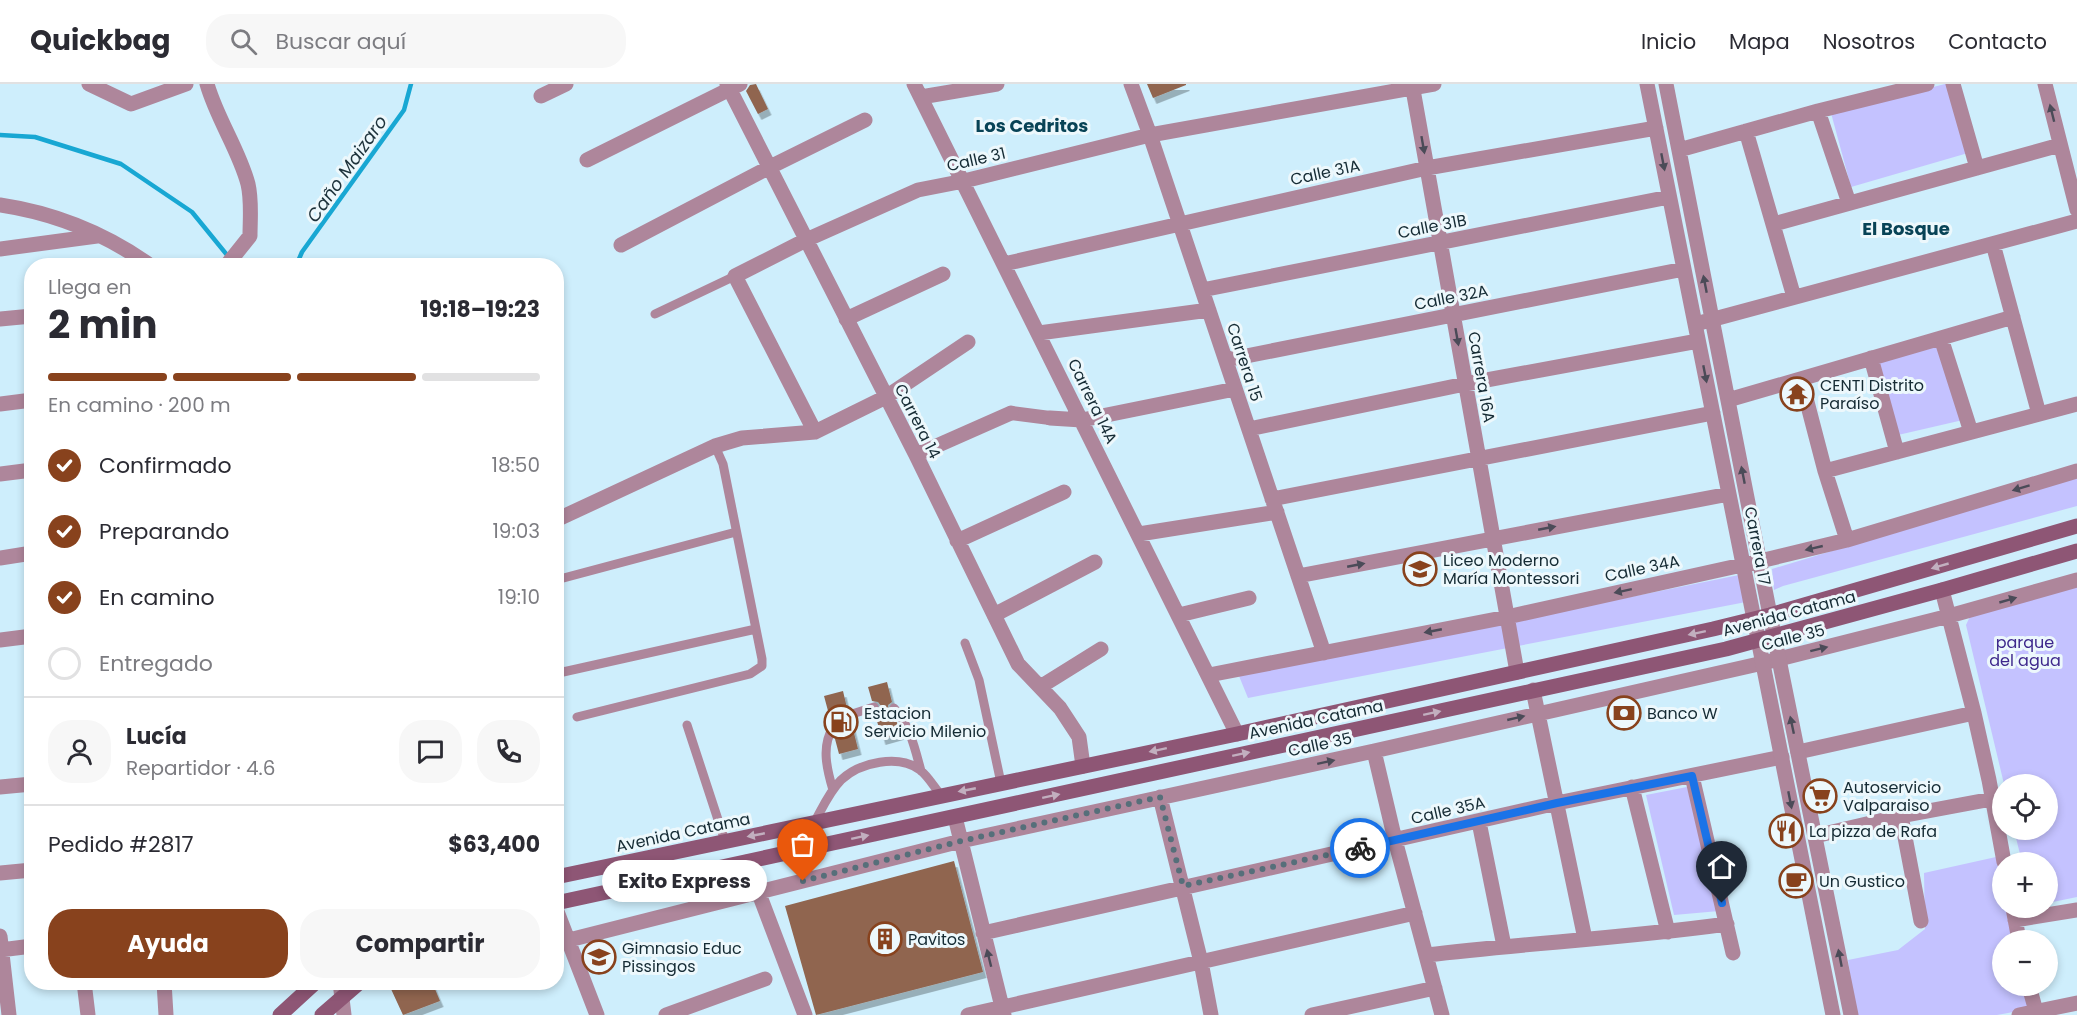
<!DOCTYPE html>
<html lang="es">
<meta charset="utf-8">
<style>
:root{--surface:#fff;--page:#f7f7f7;--text:#2b2b33;--muted:#7c7c81;--line:#e1e1e2;--accent:#88421d}
body{margin:0;font-family:Poppins,sans-serif;background:var(--page);color:var(--text);height:100vh;display:flex;flex-direction:column;font-size:22px;white-space:nowrap}
*{box-sizing:border-box;margin:0}
p{font-size:20px;color:var(--muted)}
.icon{flex:none;width:33px;height:33px;fill:none;stroke:currentColor;stroke-width:2;stroke-linecap:round;stroke-linejoin:round}
.map{position:relative;flex:1;overflow:hidden}
.details{position:absolute;left:24px;top:174px;width:540px;height:732px;display:flex;flex-direction:column;background:var(--surface);border-radius:24px;box-shadow:0 3px 9px #0003}
.details>*{flex:none}
.controls{position:absolute;left:1992px;top:690px;display:grid;gap:12px}
.controls a{display:grid;place-items:center;width:66px;height:66px;border-radius:50%;background:var(--surface);box-shadow:0 3px 9px #0003;font-size:30px}
.pin{position:absolute;display:grid;place-items:center;width:51px;height:51px;color:#fff;margin:-62px -26px;border-radius:50% 50% 50% 0;rotate:-45deg;box-shadow:0 0 6px #0007}
.pin .icon{rotate:45deg}
.courier{position:absolute;display:grid;place-items:center;width:60px;height:60px;margin:-30px;border:4px solid #1a73e8;border-radius:50%;background:#fff;color:#222;box-shadow:0 2px 8px #0007}
.bubble{position:absolute;height:42px;border-radius:21px;background:var(--surface);box-shadow:0 3px 9px #0003;font-size:20px;font-weight:700;line-height:42px;text-align:center}
.headline em{font-style:normal;font-weight:700}
.headline div{display:flex;flex-direction:column-reverse}
.headline{display:flex;align-items:center;justify-content:space-between;height:102px;padding:0 24px}
h1{font-size:39px;font-weight:700;line-height:45px}
.bar{display:grid;grid-template-columns:repeat(4,1fr);gap:9px 6px;align-content:center;height:72px;padding:0 24px}
.bar i{height:8px;border-radius:4px;background:var(--line)}
.bar .selected{background:var(--accent)}
.bar p{grid-column:span 4}
.line{display:flex;align-items:center;gap:15px;padding:0 24px;border-top:2px solid var(--line)}
.line div{flex:1}
.round{display:grid;place-items:center;flex:none;width:63px;height:63px;border-radius:24px;background:var(--page)}
ol{padding:0 24px;list-style:none}
li{display:flex;align-items:center;gap:18px;height:66px}
li p{margin-inline-start:auto}
li .icon{padding:6px;border-radius:50%;background:var(--accent);color:#fff;stroke-width:4}
li:last-child{color:var(--muted)}
li i{width:33px;height:33px;border:3px solid var(--line);border-radius:50%}
.action{display:flex;gap:12px;margin-top:auto;padding:12px 24px}
.action a{flex:1;height:69px;border-radius:24px;background:var(--accent);color:#fff;font-size:24px;font-weight:700;line-height:69px;text-align:center}
.action a+a{background:var(--page);color:var(--text)}
header{display:flex;align-items:center;gap:36px;box-sizing:border-box;height:84px;padding:0 30px;background:var(--surface);border-bottom:2px solid var(--line)}
header strong{font-size:28px}
nav{display:flex;gap:33px;margin-inline-start:auto;font-size:21px}
.search{width:420px;height:54px;background:var(--page);display:flex;align-items:center;gap:15px;box-sizing:border-box;padding:0 21px;border-radius:24px;color:var(--muted);font-size:22px}
.map>svg:first-child{display:block}
.green{fill:#c4c2ff}
.lines{fill:none;stroke-linecap:round;stroke-linejoin:round}
.stream{stroke:#18a7d3;stroke-width:4.5}
.building{fill:#906550;filter:url(#shadow)}
.service{stroke:#ae869b;stroke-width:9}
.pedestrian{stroke:#ae869b;stroke-width:14}
.minor{stroke:#ae869b;stroke-width:15}
.tertiary{stroke:#ae869b;stroke-width:15}
.secondary{stroke:#8e5675;stroke-width:15}
.oneway{fill:#4b4b58}
.oneway2{fill:#c2afbf}
.done{stroke:#566f7a;stroke-width:6;stroke-dasharray:0 10.8}
.route{stroke:#1a73e8;stroke-width:8}
.labels{text-anchor:middle;stroke-width:6;stroke-linejoin:round;paint-order:stroke}
.street-label{font-size:16px;fill:#152b34;stroke:#edf8fc}
.poi-label{font-size:16px;fill:#152b34;stroke:#edf8fc;text-anchor:start}
.park-label{font-size:16px;fill:#3e288c;stroke:#edf8fc}
.neighbourhood-label{font-size:18px;font-weight:bold;fill:#084356;stroke:#edf8fc}
.water-label{font-size:18px;font-style:italic;fill:#1d323b;stroke:#edf8fc}
</style>
<header>
<strong>Quickbag</strong>
<div class="search"><svg class="icon" aria-label="search" viewBox="0 0 24 24"><circle cx="10" cy="10" r="6"/><path d="M15 15l6 6"/></svg>Buscar aquí</div>
<nav><a>Inicio</a><a>Mapa</a><a>Nosotros</a><a>Contacto</a></nav>
</header>
<div class="map">
<svg width="2077" height="931" viewBox="0 0 2077 931">
<defs>
<filter id="shadow"><feDropShadow dx="3.5" dy="6" stdDeviation="0" flood-color="#0004"/></filter>
</defs>
<rect width="100%" height="100%" fill="#ceeefc"/>
<path class="green" d="M1945,0H1949L1968,69L1851,103L1831,29Z
M1937,258L1963,336L1898,351L1878,277Z
M2077,393V422L1783,502L1774,506L1772,485Z
M1739,491L1746,518L1248,614L1239,592Z
M2077,498V813L2048,819V778H2022L2014,746H2048V700H2004L1966,541L1972,528Z
M1687,703L1719,827L1674,831L1646,711Z
M1996,773L2002,802V824H2007L2015,856H2002V902H2025L2030,925L1997,931H1856L1848,876L1898,866L1925,845L1924,789Z"/>
<g class="lines">
<path class="stream" d="M0,51L35,53L121,80L192,128L236,182
M296,182L302,168L404,26L411,0"/>
</g>
<path class="building" d="M756,0L768,25L758,30L746,7L750,1Z
M1147,0H1186V1L1153,14Z
M887,598L892,618L888,621V626L898,640L900,650L882,655L875,630L879,627L881,622L878,618L872,617L868,603Z
M843,607L847,624L844,627L842,632L845,636L851,637L858,665L839,670L835,655L840,643L837,638H831L824,612Z
M954,777L983,888L816,931L785,822Z
M404,898H432L440,917L403,931L391,905Z"/>
<g class="lines">
<path class="service" d="M655,230L735,192
M556,496L736,448
M965,559L979,596L1001,699
M556,581L563,588L756,545
M894,624C910,641 915,665 921,687
M849,631L874,623
M577,633L750,590L762,582V575L723,380L715,362
M687,641L725,757
M833,644C821,662 827,686 833,706
M814,739C822,725 829,708 841,696C860,678 899,670 920,686C928,692 934,703 941,711"/>
<path class="pedestrian" d="M1011,329L1050,334"/>
<path class="minor" d="M89,0L131,20L186,0
M207,0C217,35 239,66 248,100C252,117 250,135 250,152L226,182
M727,0L916,371L1018,580L1060,624L1079,653L1083,682
M914,0L1237,650
M1131,0L1150,51L1324,569
M1412,0L1517,588
M1647,0L1754,535
M1666,0L1770,531
M1953,0L1977,84
M2045,0L2077,126
M541,12L566,0
M921,13L997,0
M1818,27L1849,119
M1746,47L1794,213
M1679,66L1818,27L1927,0
M587,76L740,0
M0,121C54,129 106,150 151,182
M1774,140L2060,61
M1993,160L2039,330
M621,161L768,84L865,36
M0,165L97,152
M1004,180L1427,84L1656,44
M1202,206L1669,113
M0,235L32,232
M846,235L943,190
M1703,238L2077,137
M1039,249L1209,226
M1941,254L1971,348
M1871,274L1897,368
M1226,276L1684,185
M1801,295L1825,387L1847,456
M1728,316L2013,233
M0,320L32,316
M1050,334L1082,336L1235,305
M1249,345L1465,300L1698,257
M815,348L735,192L806,156L918,106L964,97L1150,51L1434,0
M916,371L1011,329
M1825,387L2077,320
M0,390L32,386
M1272,415L1713,329
M556,436L715,362L742,354L815,348L886,313L968,258
M1139,450L1277,428
M957,457L1064,408
M0,474L32,469
M1298,492L1729,410
M1942,506L1974,629L1989,696L2004,778
M994,531L1095,478
M1179,531L1249,514
M0,556L32,552
M1209,591L1507,533L1760,477L1847,456L2077,387
M1040,603L1101,565
M1533,606L1585,855
M1374,667L1395,756L1442,931
M1798,668L1974,629
M1692,692L1733,869
M0,703L32,700
M1632,703L1668,848
M1160,713L1201,878L1211,931
M1901,732L1921,837
M955,733L1004,931
M1479,738L1504,862
M1815,752L1901,732L1992,715
M747,778L805,931
M0,789L32,786
M2013,824L2019,856
M556,825L597,931
M2015,836L2077,826
M983,849L1557,719L1782,673
M0,852L9,931
M569,856L961,757L1374,667L1763,579L1949,532L2077,496
M0,866L32,862
M1427,871C1527,859 1627,854 1727,840
M84,898L88,931
M164,898L166,931
M340,898L344,931
M2029,902L2037,931
M666,931L765,895
M968,931L1415,829
M1312,931L1435,904
M2019,931L2077,919"/>
<path class="tertiary" d="M1770,531L1851,931
M1754,535L1833,931"/>
<path class="secondary" d="M556,793L1237,650L1713,545L1770,531L2077,442
M556,819L1726,565L1942,506L2077,467
M280,931L316,898
M322,931L360,898"/>
</g>
<defs><path id="oneway-solid" d="M-6-.8H1V-3.2L6.5 0L1 3.2V.8H-6Z" transform="scale(1.5)"/></defs>
<g class="oneway">
<use href="#oneway-solid" transform="translate(2052 29) rotate(-104)"/>
<use href="#oneway-solid" transform="translate(1423 61) rotate(80)"/>
<use href="#oneway-solid" transform="translate(1663 78) rotate(79)"/>
<use href="#oneway-solid" transform="translate(1705 200) rotate(-101)"/>
<use href="#oneway-solid" transform="translate(1457 253) rotate(80)"/>
<use href="#oneway-solid" transform="translate(1705 290) rotate(79)"/>
<use href="#oneway-solid" transform="translate(1743 391) rotate(-101)"/>
<use href="#oneway-solid" transform="translate(2021 404) rotate(163)"/>
<use href="#oneway-solid" transform="translate(1547 444) rotate(-11)"/>
<use href="#oneway-solid" transform="translate(1814 464) rotate(167)"/>
<use href="#oneway-solid" transform="translate(1356 481) rotate(-11)"/>
<use href="#oneway-solid" transform="translate(1623 507) rotate(168)"/>
<use href="#oneway-solid" transform="translate(2008 516) rotate(-16)"/>
<use href="#oneway-solid" transform="translate(1433 547) rotate(169)"/>
<use href="#oneway-solid" transform="translate(1819 565) rotate(-14)"/>
<use href="#oneway-solid" transform="translate(1516 634) rotate(-13)"/>
<use href="#oneway-solid" transform="translate(1792 641) rotate(-102)"/>
<use href="#oneway-solid" transform="translate(1326 678) rotate(-12)"/>
<use href="#oneway-solid" transform="translate(1790 716) rotate(79)"/>
<use href="#oneway-solid" transform="translate(989 874) rotate(-104)"/>
<use href="#oneway-solid" transform="translate(1840 874) rotate(-101)"/>
</g>
<g class="oneway2">
<use href="#oneway-solid" transform="translate(1940 482) rotate(164)"/>
<use href="#oneway-solid" transform="translate(1697 549) rotate(168)"/>
<use href="#oneway-solid" transform="translate(1432 629) rotate(-12)"/>
<use href="#oneway-solid" transform="translate(1158 666) rotate(168)"/>
<use href="#oneway-solid" transform="translate(1241 670) rotate(-12)"/>
<use href="#oneway-solid" transform="translate(967 706) rotate(169)"/>
<use href="#oneway-solid" transform="translate(1051 712) rotate(-12)"/>
<use href="#oneway-solid" transform="translate(756 751) rotate(169)"/>
<use href="#oneway-solid" transform="translate(860 753) rotate(-12)"/>
</g>
<g class="lines">
<path class="done" d="M803,797L961,757L1160,713L1183,802L1360,764"/>
<path class="route" d="M1360,764L1557,719L1692,692L1722,819"/>
</g>
<defs>
<g id="temple-ring" transform="scale(1.725)"><circle r="9.5" fill="#edf8fc" stroke="#88421d" stroke-width="1.5"/><path d="M0-6L5-2H3V0L6.5 2.5H4V6H1.5V3h-3V6H-4V2.5H-6.5L-3 0V-2H-5Z" fill="#88421d"/></g>
<g id="school-ring" transform="scale(1.725)"><circle r="9.5" fill="#edf8fc" stroke="#88421d" stroke-width="1.5"/><path d="M0-5L7-2L0 1L-7-2ZM-4 1L0 2.5L4 1V4Q0 6-4 4Z" fill="#88421d"/></g>
<g id="bank-ring" transform="scale(1.725)"><circle r="9.5" fill="#edf8fc" stroke="#88421d" stroke-width="1.5"/><path d="M-6-4H6V4H-6ZM0-2.3a2.3 2.3 0 1 0 0 4.6a2.3 2.3 0 1 0 0-4.6Z" fill="#88421d"/></g>
<g id="fuel-ring" transform="scale(1.725)"><circle r="9.5" fill="#edf8fc" stroke="#88421d" stroke-width="1.5"/><path d="M-5.5-6h7V0h2V4h1.3V-2.5L3-4.5l.8-.8L6-3V5H2.5V1h-1V6h-7ZM-4.2-4.7v3.2H.2V-4.7Z" fill="#88421d"/></g>
<g id="supermarket-ring" transform="scale(1.725)"><circle r="9.5" fill="#edf8fc" stroke="#88421d" stroke-width="1.5"/><path d="M-6-5.5h2.5l.6 2H6L4.5 2H-2.5L-4.4-4H-6ZM-1.5 3.2a1.3 1.3 0 1 0 .1 0ZM3 3.2a1.3 1.3 0 1 0 .1 0Z" fill="#88421d"/></g>
<g id="restaurant-ring" transform="scale(1.725)"><circle r="9.5" fill="#edf8fc" stroke="#88421d" stroke-width="1.5"/><path d="M-5-6h1v4h1v-4h1v4h1v-4h1v5L-1.5 .5V6h-2V.5L-5-1ZM5-6V6H3V1.5H1.5Q1.5-4 5-6Z" fill="#88421d"/></g>
<g id="cafe-ring" transform="scale(1.725)"><circle r="9.5" fill="#edf8fc" stroke="#88421d" stroke-width="1.5"/><path d="M-5.5-4.5H6V0H3Q3 3.5 0 3.5H-2.5Q-5.5 3.5-5.5 0ZM3-3.2v2h1.7v-2ZM-6 4.5H4V6H-6Z" fill="#88421d"/></g>
<g id="building-ring" transform="scale(1.725)"><circle r="9.5" fill="#edf8fc" stroke="#88421d" stroke-width="1.5"/><path d="M-4-6H4V6H1V3H-1V6H-4ZM-2.5-4.3h1.7v1.8h-1.7ZM.8-4.3h1.7v1.8H.8ZM-2.5-1h1.7V.8h-1.7ZM.8-1h1.7V.8H.8Z" fill="#88421d"/></g>
</defs>
<g fill-rule="evenodd">
<use href="#temple-ring" x="1797" y="310"/>
<use href="#school-ring" x="1420" y="485"/>
<use href="#bank-ring" x="1624" y="629"/>
<use href="#fuel-ring" x="841" y="638"/>
<use href="#supermarket-ring" x="1820" y="712"/>
<use href="#restaurant-ring" x="1786" y="747"/>
<use href="#cafe-ring" x="1796" y="797"/>
<use href="#building-ring" x="885" y="855"/>
<use href="#school-ring" x="599" y="873"/>
</g>
<g class="labels">
<g class="street-label">
<text transform="translate(976 75) rotate(-13)" y="6">Calle 31</text>
<text transform="translate(1325 88) rotate(-12)" y="6">Calle 31A</text>
<text transform="translate(1432 142) rotate(-11)" y="6">Calle 31B</text>
<text transform="translate(1451 213) rotate(-11)" y="6">Calle 32A</text>
<text transform="translate(1245 278) rotate(72)" y="6">Carrera 15</text>
<text transform="translate(1482 293) rotate(80)" y="6">Carrera 16A</text>
<text transform="translate(1093 317) rotate(64)" y="6">Carrera 14A</text>
<text transform="translate(918 337) rotate(63)" y="6">Carrera 14</text>
<text transform="translate(1758 462) rotate(79)" y="6">Carrera 17</text>
<text transform="translate(1642 484) rotate(-12)" y="6">Calle 34A</text>
<text transform="translate(1789 529) rotate(-15)" y="6">Avenida Catama</text>
<text transform="translate(1793 553) rotate(-14)" y="6">Calle 35</text>
<text transform="translate(1316 635) rotate(-12)" y="6">Avenida Catama</text>
<text transform="translate(1320 660) rotate(-12)" y="6">Calle 35</text>
<text transform="translate(1448 726) rotate(-13)" y="6">Calle 35A</text>
<text transform="translate(683 748) rotate(-12)" y="6">Avenida Catama</text>
</g>
<g class="poi-label">
<text x="1820" y="307">CENTI Distrito<tspan x="1820" dy="18">Paraíso</tspan></text>
<text x="1443" y="482">Liceo Moderno<tspan x="1443" dy="18">María Montessori</tspan></text>
<text x="864" y="635">Estacion<tspan x="864" dy="18">Servicio Milenio</tspan></text>
<text x="1647" y="635">Banco W</text>
<text x="1843" y="709">Autoservicio<tspan x="1843" dy="18">Valparaiso</tspan></text>
<text x="1809" y="753">La pizza de Rafa</text>
<text x="1819" y="803">Un Gustico</text>
<text x="908" y="861">Pavitos</text>
<text x="622" y="870">Gimnasio Educ<tspan x="622" dy="18">Pissingos</tspan></text>
</g>
<g class="park-label">
<text x="2025" y="564">parque<tspan x="2025" dy="18">del agua</tspan></text>
</g>
<g class="neighbourhood-label">
<text x="1032" y="48">Los Cedritos</text>
<text x="1906" y="151">El Bosque</text>
</g>
<g class="water-label">
<text transform="translate(347 85) rotate(-55)" y="6">Caño Maizaro</text>
</g>
</g>
</svg>
<div class="controls">
<a><svg class="icon" aria-label="locate" viewBox="0 0 24 24"><circle cx="12" cy="12" r="6"/><path d="M12 2v4M12 18v4M2 12h4M18 12h4"/></svg></a>
<a>+</a>
<a>−</a>
</div>
<div class="pin" style="left:803px;top:797px;background:#ea580c"><svg class="icon" aria-label="bag" viewBox="0 0 24 24"><path d="M5 8h14l-1 12H6zM9 8a3 3 0 0 1 6 0"/></svg></div>
<div class="pin" style="left:1722px;top:819px;background:#1f2937"><svg class="icon" aria-label="home" viewBox="0 0 24 24"><path d="M3 11l9-7 9 7M6 9v11h12V9"/></svg></div>
<div class="courier" style="left:1360px;top:764px"><svg class="icon" aria-label="bike" viewBox="0 0 24 24"><circle cx="6" cy="16" r="4"/><circle cx="18" cy="16" r="4"/><path d="M6 16l4-8h5l3 8M10 8l3 8H6M13 5h3"/></svg></div>
<div class="bubble" style="left:602px;top:776px;width:165px">Exito Express</div>
<section class="details">
<div class="headline"><div><h1>2 min</h1><p>Llega en</p></div><em>19:18–19:23</em></div>
<div class="bar"><i class="selected"></i><i class="selected"></i><i class="selected"></i><i></i><p>En camino · 200 m</p></div>
<ol>
<li><svg class="icon" aria-label="check" viewBox="0 0 24 24"><path d="M5 12l5 5 9-10"/></svg>Confirmado<p>18:50</p></li>
<li><svg class="icon" aria-label="check" viewBox="0 0 24 24"><path d="M5 12l5 5 9-10"/></svg>Preparando<p>19:03</p></li>
<li><svg class="icon" aria-label="check" viewBox="0 0 24 24"><path d="M5 12l5 5 9-10"/></svg>En camino<p>19:10</p></li>
<li><i></i>Entregado</li>
</ol>
<div class="line" style="height:108px"><a class="round"><svg class="icon" aria-label="person" viewBox="0 0 24 24"><circle cx="12" cy="8" r="4"/><path d="M4 21q1-7 8-7t8 7"/></svg></a><div><b>Lucía</b><p>Repartidor · 4.6</p></div><a class="round"><svg class="icon" aria-label="chat" viewBox="0 0 24 24"><path d="M4 5h16v11H9l-5 4z"/></svg></a><a class="round"><svg class="icon" aria-label="phone" viewBox="0 0 24 24"><path d="M5 4h4l2 5-3 2q2 4 5 5l2-3 5 2v4C11 20 4 13 5 4z"/></svg></a></div>
<div class="line" style="height:78px"><div>Pedido #2817</div><b>$63,400</b></div>
<div class="action"><a>Ayuda</a><a>Compartir</a></div>
</section>
</div>
